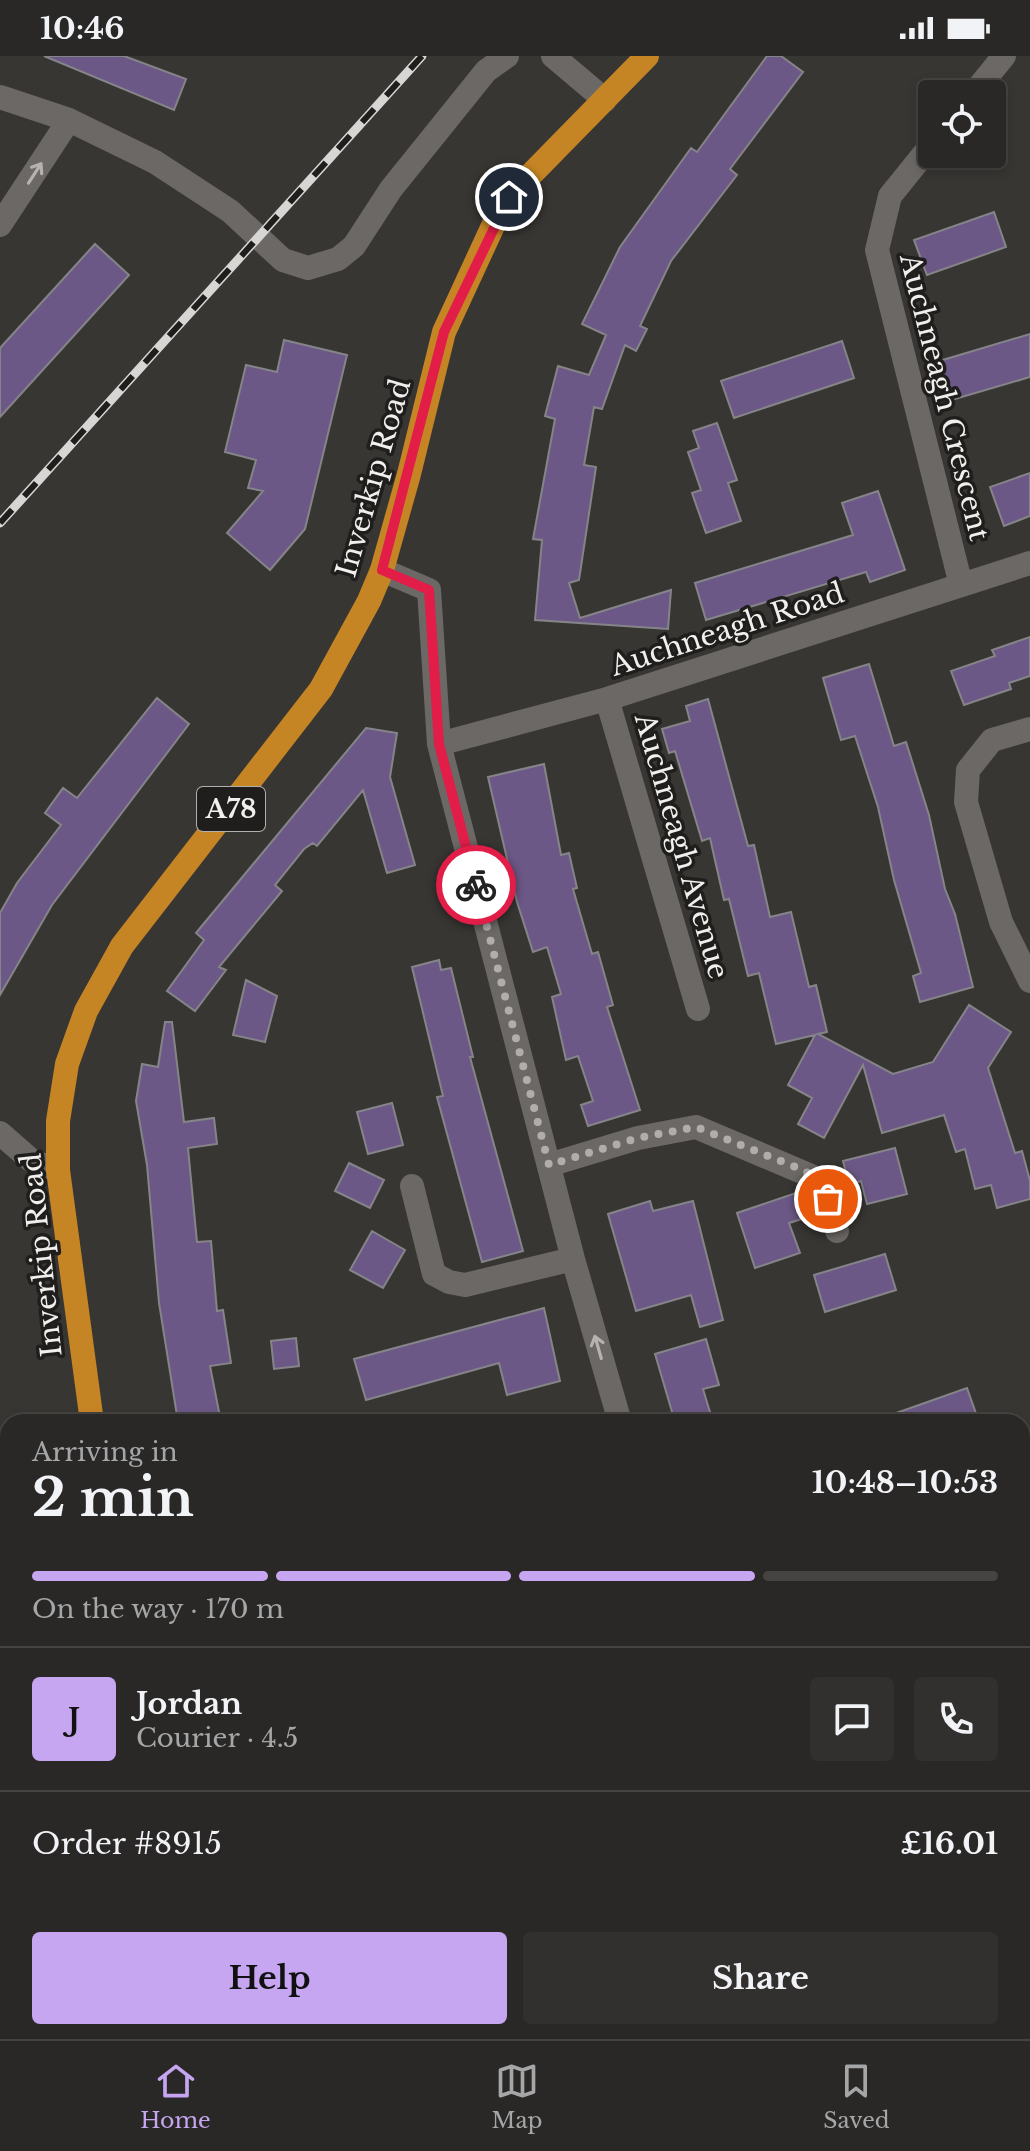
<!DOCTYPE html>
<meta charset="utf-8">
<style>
:root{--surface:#2a2826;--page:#32302e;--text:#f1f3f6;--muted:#a5a6a7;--line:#464443;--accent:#c6a6f0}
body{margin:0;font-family:"Libre Baskerville",serif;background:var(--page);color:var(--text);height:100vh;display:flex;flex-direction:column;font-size:30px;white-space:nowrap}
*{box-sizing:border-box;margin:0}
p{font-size:26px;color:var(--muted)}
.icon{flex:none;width:44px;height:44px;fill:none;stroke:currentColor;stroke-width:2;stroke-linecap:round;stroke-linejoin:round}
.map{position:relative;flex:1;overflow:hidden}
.side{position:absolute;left:0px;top:1358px;width:1030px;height:626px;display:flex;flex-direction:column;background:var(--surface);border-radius:24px 24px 0 0;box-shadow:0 4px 12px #0003,0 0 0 2px var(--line)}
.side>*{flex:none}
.fabs{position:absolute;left:918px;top:24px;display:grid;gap:16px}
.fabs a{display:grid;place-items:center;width:88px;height:88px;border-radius:8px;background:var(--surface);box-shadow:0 4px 12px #0003,0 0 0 2px var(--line);font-size:40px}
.pin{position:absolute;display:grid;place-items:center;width:68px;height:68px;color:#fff;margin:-34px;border:4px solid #fff;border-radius:50%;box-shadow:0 2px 8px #0007}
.courier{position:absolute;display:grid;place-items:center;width:80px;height:80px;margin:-40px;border:6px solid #e11d48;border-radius:50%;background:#fff;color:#222;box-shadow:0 2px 10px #0007}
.overview em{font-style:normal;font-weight:700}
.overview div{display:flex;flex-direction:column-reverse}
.overview{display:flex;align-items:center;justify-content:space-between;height:136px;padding:0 32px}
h1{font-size:52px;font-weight:700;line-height:60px}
.bar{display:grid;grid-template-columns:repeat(4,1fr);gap:12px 8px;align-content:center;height:96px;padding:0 32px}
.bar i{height:10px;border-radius:6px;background:var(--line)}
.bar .selected{background:var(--accent)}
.bar p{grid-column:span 4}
.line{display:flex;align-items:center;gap:20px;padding:0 32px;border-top:2px solid var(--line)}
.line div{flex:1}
.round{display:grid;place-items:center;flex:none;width:84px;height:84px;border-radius:8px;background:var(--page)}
.button{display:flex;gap:16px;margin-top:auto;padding:16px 32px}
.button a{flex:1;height:92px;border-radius:8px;background:var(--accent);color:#111;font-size:32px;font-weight:700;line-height:92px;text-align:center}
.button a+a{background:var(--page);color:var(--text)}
.status{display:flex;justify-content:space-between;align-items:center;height:56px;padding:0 40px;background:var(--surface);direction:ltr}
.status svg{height:22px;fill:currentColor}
.tabs{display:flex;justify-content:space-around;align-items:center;height:112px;border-top:2px solid var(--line);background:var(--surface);font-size:22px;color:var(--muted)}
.tabs a{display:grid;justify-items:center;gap:4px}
.tabs .selected{color:var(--accent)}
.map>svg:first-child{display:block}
.built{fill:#463e37}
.green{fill:#67461f}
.building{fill:#6c5886;stroke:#858488;stroke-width:2}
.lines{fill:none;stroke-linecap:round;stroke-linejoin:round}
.minor{stroke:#6b6865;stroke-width:24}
.trunk{stroke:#c68525;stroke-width:24}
.rail-casing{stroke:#d8d6d4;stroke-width:9}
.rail{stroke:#1f1e1c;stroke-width:6;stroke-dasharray:18;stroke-linecap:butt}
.oneway{stroke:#b5b2b0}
.done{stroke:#b0aeac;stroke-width:8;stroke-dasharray:0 14.4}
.route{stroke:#e11d48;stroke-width:10}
.labels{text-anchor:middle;stroke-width:7;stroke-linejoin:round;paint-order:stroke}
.shield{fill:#1f1e1c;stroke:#b2b0ae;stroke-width:2}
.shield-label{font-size:26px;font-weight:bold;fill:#f1efed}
.street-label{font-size:28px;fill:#f1efed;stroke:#1f1e1c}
</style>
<div class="status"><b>10:46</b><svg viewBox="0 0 49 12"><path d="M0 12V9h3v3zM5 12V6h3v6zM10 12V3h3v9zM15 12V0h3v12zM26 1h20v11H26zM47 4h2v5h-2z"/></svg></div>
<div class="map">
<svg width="1030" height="1983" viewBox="0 0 1030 1983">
<rect width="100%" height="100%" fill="#383633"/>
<path class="built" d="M212,1976H409L410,1983H213Z"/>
<path class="green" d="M8,1613V1976H122L123,1983H0V1614Z"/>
<path class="building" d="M44,0H124L186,23L174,54Z
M767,0H781L803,16L730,113L737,119L671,205L640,270L647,273L636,295L625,289L602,353L594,351L584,409L596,411L579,524L569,527L580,562L671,534L668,573L535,564L542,484L533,483L555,363L545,360L558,310L589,319L606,279L582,268L620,191L691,92L697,96Z
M994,156L1006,191L927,219L914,184Z
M95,188L129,219L0,361V292Z
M1030,278V321L948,345L936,306Z
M284,284L347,299L305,473L270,514L227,477L263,435L248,432L256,404L225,396L246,309L277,316Z
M842,285L854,322L734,362L721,325Z
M717,367L737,424L728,427L741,465L706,477L692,437L701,434L688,396L699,392L693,375Z
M1030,417V460L1004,470L990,431Z
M878,435L905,514L870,526L866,516L706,564L695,527L853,479L842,447Z
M1030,581V620L1009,627L1011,633L964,649L951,615L995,600L992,594Z
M869,608L894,690L906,686L929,759L945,833L955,858L973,931L920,946L913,920L921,917L894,824L878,751L855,680L841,684L823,622Z
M157,642L189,668L52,849L0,939V857L17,827L61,769L45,757L63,732L77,742Z
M708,643L748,790L754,789L770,861L791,856L809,931L816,929L827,976L818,978L893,1018L933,1006L969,949L1011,976L988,1012L1015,1097L1022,1095L1030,1125V1143L997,1152L991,1129L975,1133L965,1093L956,1096L944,1059L882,1077L863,1009L824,1082L798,1068L812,1042L788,1029L815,979L776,988L759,917L748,920L729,843L724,844L710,782L702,785L675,695L669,697L662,673L690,665L686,650Z
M366,672L397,677L390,721L415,809L387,817L363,734L317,790L313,787L304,793L275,829L282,835L219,911L226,914L195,955L167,935L204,884L196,877Z
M544,708L561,799L569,797L577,832L573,833L592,898L598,896L613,949L607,951L640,1054L588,1070L581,1049L593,1045L578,1000L566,1004L552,941L561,938L547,891L533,896L517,846L488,721Z
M439,904L441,914L451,912L473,1001H470L523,1195L482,1206L437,1041L443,1040L412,911Z
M246,924L277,940L265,986L233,979Z
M165,966H172L184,1066L214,1062L217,1088L188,1092L197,1186L211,1185L217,1255L223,1254L231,1307L210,1310L221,1366H178L159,1247L147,1109L136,1045L142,1008L158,1011Z
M392,1047L403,1089L368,1098L357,1056Z
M895,1092L907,1138L867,1148L861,1125L849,1129L843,1105Z
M349,1107L384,1124L370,1152L335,1135Z
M796,1137L805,1162L789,1167L800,1197L755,1212L737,1157Z
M650,1145L653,1155L693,1145L723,1264L700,1271L691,1239L636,1255L608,1158Z
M372,1175L405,1194L383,1232L350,1214Z
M885,1198L896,1234L825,1256L814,1219Z
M544,1252L560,1325L507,1339L499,1307L366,1344L354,1303Z
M296,1282L299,1310L274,1313L271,1285Z
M706,1283L719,1329L703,1333L713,1366H675L655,1298Z
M967,1332L979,1366H882V1362Z"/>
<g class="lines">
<path class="minor" d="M553,0L605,44
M973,38L1004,0
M0,41L69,64L155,106L230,155L283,204L308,212L338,203L354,190L391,133L486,15L507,0
M932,88L890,140L877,194L961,529
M0,169L69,64
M382,514L429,534L439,688L573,1203L620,1366
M607,643L698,953
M1030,673L992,684L968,714L966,746L1001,866L1030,925
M439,688L607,643L1030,507
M0,1077L32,1105L58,1114
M549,1109L638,1082L696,1071L816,1122L828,1143L837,1175
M412,1130L434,1218L449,1226L465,1229L573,1203
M1022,1414L1030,1411
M673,1983L674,1976
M964,1983L966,1976"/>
<path class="trunk" d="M92,1366L58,1114V1065L67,1008L86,955L122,890L321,633L369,545L382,514L409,418L444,276L504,146L647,0
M177,1976L178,1983"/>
<g class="rail-casing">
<path id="rail" d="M0,467L422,0"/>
</g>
<use href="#rail" class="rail"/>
</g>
<defs><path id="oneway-shaft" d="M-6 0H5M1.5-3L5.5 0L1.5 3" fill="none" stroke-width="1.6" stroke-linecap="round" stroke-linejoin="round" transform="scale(2)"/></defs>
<g class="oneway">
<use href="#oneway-shaft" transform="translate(35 117) rotate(-57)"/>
<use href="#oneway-shaft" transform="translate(598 1291) rotate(-106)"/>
</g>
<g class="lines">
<path class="done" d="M476,829L549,1109L638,1082L696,1071L803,1114L816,1122L828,1143"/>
<path class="route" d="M476,829L439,688L429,534L382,514L444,276L509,141"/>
</g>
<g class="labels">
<rect class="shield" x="197" y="731" width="68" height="44" rx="6"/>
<g class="shield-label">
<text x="231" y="762">A78</text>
</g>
<g class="street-label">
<text transform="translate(945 341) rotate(76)" y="10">Auchneagh Crescent</text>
<text transform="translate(373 422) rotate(-74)" y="10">Inverkip Road</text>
<text transform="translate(727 573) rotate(-18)" y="10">Auchneagh Road</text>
<text transform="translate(682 790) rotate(74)" y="10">Auchneagh Avenue</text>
<text transform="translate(41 1199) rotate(-96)" y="10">Inverkip Road</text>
</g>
</g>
</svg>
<div class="fabs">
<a><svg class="icon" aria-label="locate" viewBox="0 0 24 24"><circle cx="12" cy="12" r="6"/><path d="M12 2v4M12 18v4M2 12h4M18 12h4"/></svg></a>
</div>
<div class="pin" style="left:828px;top:1143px;background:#ea580c"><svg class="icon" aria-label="bag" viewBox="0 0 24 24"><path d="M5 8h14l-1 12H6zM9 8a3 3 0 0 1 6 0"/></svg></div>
<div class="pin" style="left:509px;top:141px;background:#1f2937"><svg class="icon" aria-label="home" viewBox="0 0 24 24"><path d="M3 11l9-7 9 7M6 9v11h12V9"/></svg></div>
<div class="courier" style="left:476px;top:829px"><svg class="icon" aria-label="bike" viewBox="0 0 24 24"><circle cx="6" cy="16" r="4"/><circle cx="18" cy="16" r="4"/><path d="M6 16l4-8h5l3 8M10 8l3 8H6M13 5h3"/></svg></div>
<section class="side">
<div class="overview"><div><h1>2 min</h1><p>Arriving in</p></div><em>10:48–10:53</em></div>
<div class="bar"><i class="selected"></i><i class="selected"></i><i class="selected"></i><i></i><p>On the way · 170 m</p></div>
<div class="line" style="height:144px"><b class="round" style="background:var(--accent);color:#111">J</b><div><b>Jordan</b><p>Courier · 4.5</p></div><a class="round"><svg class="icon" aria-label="chat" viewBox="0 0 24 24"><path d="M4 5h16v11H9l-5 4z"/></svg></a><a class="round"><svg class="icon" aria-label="phone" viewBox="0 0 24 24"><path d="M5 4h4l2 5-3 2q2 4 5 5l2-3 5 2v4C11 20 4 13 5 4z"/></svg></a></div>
<div class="line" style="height:104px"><div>Order #8915</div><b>£16.01</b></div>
<div class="button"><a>Help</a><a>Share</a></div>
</section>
</div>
<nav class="tabs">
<a class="selected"><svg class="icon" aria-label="home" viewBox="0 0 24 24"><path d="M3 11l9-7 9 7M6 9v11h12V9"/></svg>Home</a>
<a><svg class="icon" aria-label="map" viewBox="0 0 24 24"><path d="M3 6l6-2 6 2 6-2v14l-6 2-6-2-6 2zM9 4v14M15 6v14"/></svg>Map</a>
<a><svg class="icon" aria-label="saved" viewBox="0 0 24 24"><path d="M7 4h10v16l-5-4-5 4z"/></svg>Saved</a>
</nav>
